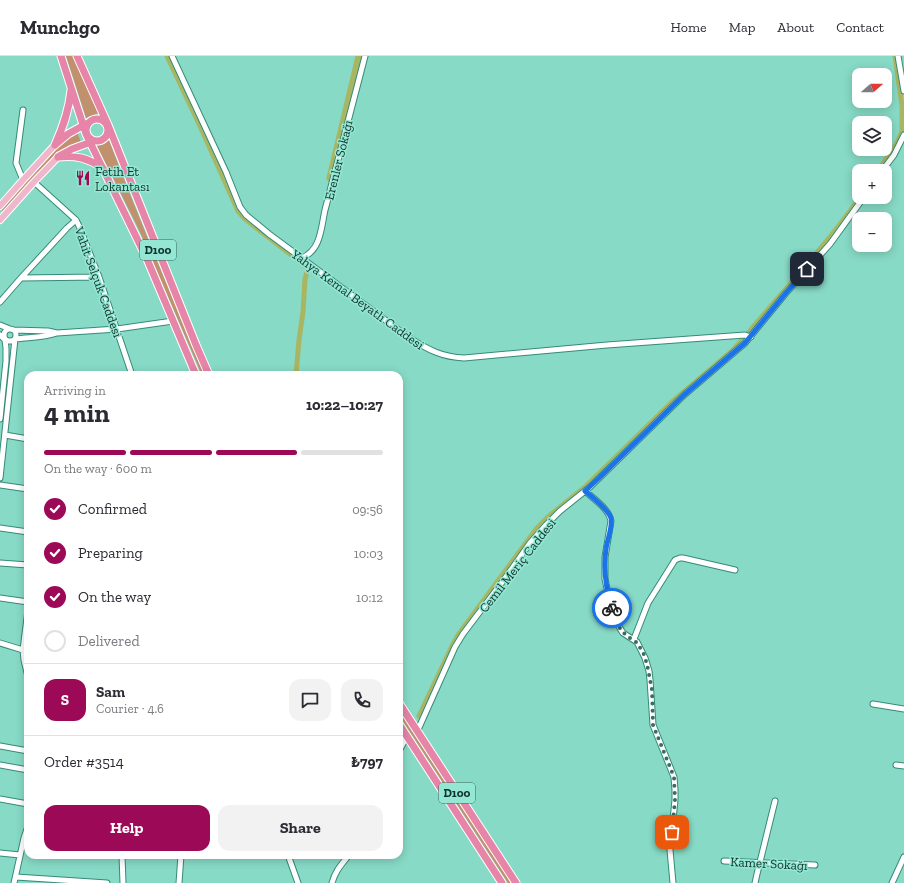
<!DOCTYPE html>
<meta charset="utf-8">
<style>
:root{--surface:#fff;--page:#f2f2f3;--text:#2b2b33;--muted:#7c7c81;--line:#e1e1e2;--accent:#9c0a57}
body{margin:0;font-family:"Zilla Slab",serif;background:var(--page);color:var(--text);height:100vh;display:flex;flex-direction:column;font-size:15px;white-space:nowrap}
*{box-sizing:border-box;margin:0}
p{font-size:13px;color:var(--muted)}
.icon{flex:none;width:22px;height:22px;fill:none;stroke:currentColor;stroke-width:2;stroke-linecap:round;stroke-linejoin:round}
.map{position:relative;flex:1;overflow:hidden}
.details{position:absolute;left:24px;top:315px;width:379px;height:488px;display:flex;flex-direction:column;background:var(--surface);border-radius:12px;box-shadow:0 2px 10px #0003}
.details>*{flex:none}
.needle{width:26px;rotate:70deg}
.fabs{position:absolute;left:852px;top:12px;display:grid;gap:8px}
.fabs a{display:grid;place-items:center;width:40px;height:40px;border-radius:8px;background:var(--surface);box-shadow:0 2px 10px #0003;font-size:20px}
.pin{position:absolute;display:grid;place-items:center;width:34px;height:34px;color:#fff;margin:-17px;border-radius:8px;box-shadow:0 2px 6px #0006}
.courier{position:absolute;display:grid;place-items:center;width:40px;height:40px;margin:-20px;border:3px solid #1a73e8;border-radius:50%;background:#fff;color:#222;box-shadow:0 1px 5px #0007}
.summary em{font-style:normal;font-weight:700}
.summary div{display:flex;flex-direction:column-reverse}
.summary{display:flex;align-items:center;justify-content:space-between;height:68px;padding:0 20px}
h1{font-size:26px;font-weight:700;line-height:30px}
.bar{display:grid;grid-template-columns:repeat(4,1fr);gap:6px 4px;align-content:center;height:48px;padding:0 20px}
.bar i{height:5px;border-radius:3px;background:var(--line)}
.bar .on{background:var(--accent)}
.bar p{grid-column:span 4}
.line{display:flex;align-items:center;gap:10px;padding:0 20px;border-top:1px solid var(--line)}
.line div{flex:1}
.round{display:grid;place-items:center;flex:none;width:42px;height:42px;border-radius:12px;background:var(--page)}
ol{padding:0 20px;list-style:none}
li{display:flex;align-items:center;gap:12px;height:44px}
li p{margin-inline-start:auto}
li .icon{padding:4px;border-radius:50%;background:var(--accent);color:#fff;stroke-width:4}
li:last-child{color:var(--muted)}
li i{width:22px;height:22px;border:2px solid var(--line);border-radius:50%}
.cta{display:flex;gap:8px;margin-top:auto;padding:8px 20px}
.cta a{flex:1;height:46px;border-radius:12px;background:var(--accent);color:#fff;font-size:16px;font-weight:700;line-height:46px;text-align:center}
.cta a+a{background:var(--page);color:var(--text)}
header{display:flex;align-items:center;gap:24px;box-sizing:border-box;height:56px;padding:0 20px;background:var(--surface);border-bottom:1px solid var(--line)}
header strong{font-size:19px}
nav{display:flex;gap:22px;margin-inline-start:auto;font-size:14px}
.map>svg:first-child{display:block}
.green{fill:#c1916e}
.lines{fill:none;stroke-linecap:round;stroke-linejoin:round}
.canal{stroke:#a8b663;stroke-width:5}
.river{stroke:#a8b663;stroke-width:9}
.minor-casing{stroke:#358a79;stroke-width:7}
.major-casing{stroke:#fff;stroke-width:8}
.highway-casing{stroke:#fff;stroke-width:9}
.minor{stroke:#fff;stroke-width:5}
.major{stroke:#f0b6cb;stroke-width:6}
.highway{stroke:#e685a8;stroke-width:7}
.done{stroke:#396d62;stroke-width:4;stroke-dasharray:0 7.2}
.route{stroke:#1a73e8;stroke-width:5}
.labels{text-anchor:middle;stroke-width:3;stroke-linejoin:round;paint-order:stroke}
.shield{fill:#94e7d3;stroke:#37695e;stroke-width:1}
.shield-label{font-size:12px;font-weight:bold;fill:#0f332c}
.street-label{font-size:13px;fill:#0f332c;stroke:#94e7d3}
.poi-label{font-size:13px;fill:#0f332c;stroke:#94e7d3;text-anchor:start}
</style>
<header>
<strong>Munchgo</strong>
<nav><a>Home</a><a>Map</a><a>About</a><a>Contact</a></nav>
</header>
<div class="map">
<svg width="904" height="827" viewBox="0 0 904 827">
<rect width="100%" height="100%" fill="#87dac6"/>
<path class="green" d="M66,0H73L99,57L86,62Z
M77,76L81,86L55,100L36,118L3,155L1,154C14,139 27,124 41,110C52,98 63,85 77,76Z
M109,84C139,163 172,241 205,319H202L139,174L97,90L103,88Z
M399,654L512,827H508L399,659Z"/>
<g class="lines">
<path class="canal" d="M167,0L200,70L238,155L245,163L308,212L305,223L303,256L299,284L296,319
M878,115L897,87L902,75V50L895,0
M749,276C786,231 827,189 860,141
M419,660L453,588L458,579L537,472L549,460L585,431L673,345L732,295L743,283"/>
<path class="river" d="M331,122L360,0"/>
<g class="minor-casing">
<path id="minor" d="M172,0L226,116L240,151L246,159L269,178L411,283C429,294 442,301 464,302L607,289L745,279L751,281
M898,0L904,35
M882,115L894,99L904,79
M23,124L16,107L23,54
M34,126L76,164L79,170L99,221L132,319
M302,202C321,194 321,172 325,154L365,0
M21,222L99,221
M0,246L21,222L67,172L76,164
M0,269L10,273
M4 279a6 6 0 1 1 12 0a6 6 0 1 1-12 0Z
M13,274L48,275L57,277L117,273L173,265
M0,279L5,284L6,292V305L0,363
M5,379L28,383
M0,422L15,283C29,281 43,282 57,277
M0,429L28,433
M585,435C594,443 609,453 611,465L605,501V523L609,542L615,563L621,574L623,577L637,586L645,602L649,615L650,624L653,669L674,721L675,734V744L670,794L673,827
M0,472L28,476
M0,507L28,509
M0,542L28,546
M28,554L23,594L24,604L28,621
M634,583L648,547L675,504L680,502H683L735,514
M0,587L23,594L28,595
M873,648L904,653
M417,676L455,591L463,578L503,525L530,487L546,469L560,455L590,431L684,339L745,287L786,237L830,188L864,141
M0,690L28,695
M399,695L407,680
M0,709L28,714
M896,709L904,710
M0,743L28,748
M0,797L20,799
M122,799L123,827
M288,799L298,827
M724,805L815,809
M16,821L107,827
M14,827L24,782L28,770
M179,827L181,799
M332,827C335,815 342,808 349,799
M755,827L757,818L775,745
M892,827L904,801"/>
</g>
<g class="major-casing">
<path id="major" d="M0,150L23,124L55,89
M0,164L34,126L58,101"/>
</g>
<g class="highway-casing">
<path id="highway" d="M61,0L86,78L147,203L196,319
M77,0L108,69L196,289L209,319
M86 74a11 11 0 1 1 22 0a11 11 0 1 1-22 0Z
M56,88L68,78L86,68
M55,89C63,71 69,55 71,34
M59,100L72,93L94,85
M58,101C76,99 87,102 103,112
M399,647L516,827
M399,668L502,827"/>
</g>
<use href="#minor" class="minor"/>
<use href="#major" class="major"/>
<use href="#highway" class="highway"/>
</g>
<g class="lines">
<path class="done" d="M612,552L615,563L621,574L627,580L636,586L643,596L647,608L652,634L653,669L674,721L675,744L672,776"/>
<path class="route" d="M612,552C606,533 603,513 606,493C607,484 613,471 611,462C608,453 593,442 585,435L599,422L684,339L745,287L786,237L807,213"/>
</g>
<defs>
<g id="restaurant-bare" transform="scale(1.2)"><path d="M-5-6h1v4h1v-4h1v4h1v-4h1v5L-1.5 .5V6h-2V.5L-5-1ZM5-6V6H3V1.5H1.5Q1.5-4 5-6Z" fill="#9c0a57" stroke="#94e7d3" stroke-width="2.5" paint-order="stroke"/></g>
</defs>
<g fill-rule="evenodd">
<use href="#restaurant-bare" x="83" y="122"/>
</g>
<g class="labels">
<g class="shield">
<rect x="140" y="184" width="36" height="20" rx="3"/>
<rect x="439" y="727" width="36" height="20" rx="3"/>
</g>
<g class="shield-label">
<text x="158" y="198">D100</text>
<text x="457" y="741">D100</text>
</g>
<g class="street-label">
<text transform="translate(338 104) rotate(-76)" y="5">Erenler Sokağı</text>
<text transform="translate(99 226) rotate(70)" y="5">Vahit Selçuk Caddesi</text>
<text transform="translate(358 243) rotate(36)" y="5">Yahya Kemal Beyatlı Caddesi</text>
<text transform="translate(517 509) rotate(-52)" y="5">Cemil Meriç Caddesi</text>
<text transform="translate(769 807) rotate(3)" y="5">Kamer Sokağı</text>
</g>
<g class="poi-label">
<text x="95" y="120">Fetih Et<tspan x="95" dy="15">Lokantası</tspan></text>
</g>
</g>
</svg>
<div class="fabs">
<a><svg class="needle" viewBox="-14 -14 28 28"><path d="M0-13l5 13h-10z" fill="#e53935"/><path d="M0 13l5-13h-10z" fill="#7c7c81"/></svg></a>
<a><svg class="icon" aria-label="layers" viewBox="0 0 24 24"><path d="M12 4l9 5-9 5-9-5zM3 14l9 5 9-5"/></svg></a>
<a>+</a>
<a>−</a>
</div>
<div class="pin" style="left:672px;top:776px;background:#ea580c"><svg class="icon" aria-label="bag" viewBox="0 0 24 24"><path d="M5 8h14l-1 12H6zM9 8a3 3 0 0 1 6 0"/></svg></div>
<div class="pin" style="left:807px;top:213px;background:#1f2937"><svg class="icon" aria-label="home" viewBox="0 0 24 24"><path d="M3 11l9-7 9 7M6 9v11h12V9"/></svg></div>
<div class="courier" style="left:612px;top:552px"><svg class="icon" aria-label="bike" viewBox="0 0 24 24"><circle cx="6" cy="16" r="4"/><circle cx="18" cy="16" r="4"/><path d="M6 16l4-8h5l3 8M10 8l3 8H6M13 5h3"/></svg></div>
<section class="details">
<div class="summary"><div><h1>4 min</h1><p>Arriving in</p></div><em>10:22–10:27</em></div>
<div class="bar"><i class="on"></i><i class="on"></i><i class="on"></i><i></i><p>On the way · 600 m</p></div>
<ol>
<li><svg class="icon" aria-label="check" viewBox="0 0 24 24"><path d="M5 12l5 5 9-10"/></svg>Confirmed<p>09:56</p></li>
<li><svg class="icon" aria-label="check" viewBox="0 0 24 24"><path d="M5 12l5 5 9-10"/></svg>Preparing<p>10:03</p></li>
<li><svg class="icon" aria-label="check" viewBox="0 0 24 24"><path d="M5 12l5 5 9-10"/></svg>On the way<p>10:12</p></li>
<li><i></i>Delivered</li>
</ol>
<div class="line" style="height:72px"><b class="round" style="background:var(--accent);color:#fff">S</b><div><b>Sam</b><p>Courier · 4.6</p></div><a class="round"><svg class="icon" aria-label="chat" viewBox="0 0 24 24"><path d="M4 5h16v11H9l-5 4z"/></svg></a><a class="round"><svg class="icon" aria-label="phone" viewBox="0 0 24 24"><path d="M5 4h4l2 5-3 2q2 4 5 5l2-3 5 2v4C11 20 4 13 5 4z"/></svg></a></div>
<div class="line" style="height:52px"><div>Order #3514</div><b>₺797</b></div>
<div class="cta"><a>Help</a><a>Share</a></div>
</section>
</div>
